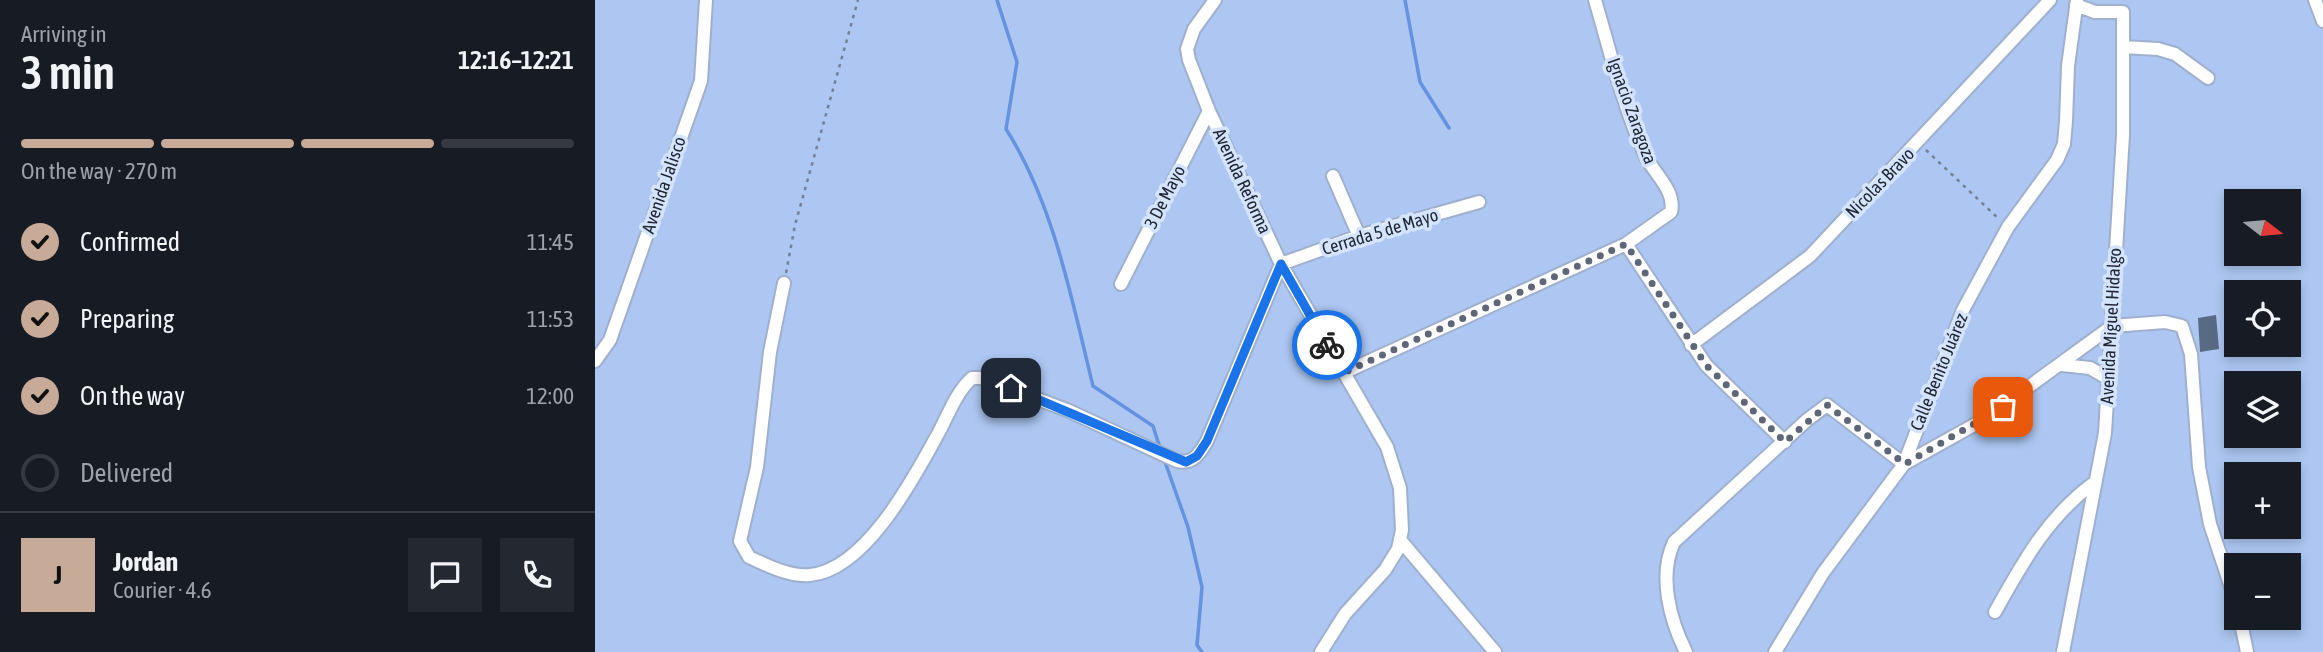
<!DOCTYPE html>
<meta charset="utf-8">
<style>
:root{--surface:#171b24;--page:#242831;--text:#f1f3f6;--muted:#9ea1a6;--line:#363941;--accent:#c7aa97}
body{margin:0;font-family:"Asap Condensed",sans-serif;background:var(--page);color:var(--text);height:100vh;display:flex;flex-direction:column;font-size:26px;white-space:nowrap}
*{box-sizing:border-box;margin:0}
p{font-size:23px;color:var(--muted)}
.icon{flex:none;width:38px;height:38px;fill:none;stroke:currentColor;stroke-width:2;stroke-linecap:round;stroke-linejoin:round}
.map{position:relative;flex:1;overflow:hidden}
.side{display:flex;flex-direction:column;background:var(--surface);width:595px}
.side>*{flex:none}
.needle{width:46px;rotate:106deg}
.controls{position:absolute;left:1629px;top:189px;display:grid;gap:14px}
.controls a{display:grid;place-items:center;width:77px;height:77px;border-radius:0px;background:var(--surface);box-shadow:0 4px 10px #0003;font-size:35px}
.pin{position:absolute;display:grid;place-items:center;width:60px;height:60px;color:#fff;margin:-30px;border-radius:14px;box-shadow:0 4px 10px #0006}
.courier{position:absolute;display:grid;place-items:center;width:70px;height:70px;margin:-35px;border:5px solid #1a73e8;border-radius:50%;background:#fff;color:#222;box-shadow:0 2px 9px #0007}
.head em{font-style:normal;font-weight:600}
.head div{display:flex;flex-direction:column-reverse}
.head{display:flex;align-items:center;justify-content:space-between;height:119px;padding:0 21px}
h1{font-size:46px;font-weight:600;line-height:52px}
.bar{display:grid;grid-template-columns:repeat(4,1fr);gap:10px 7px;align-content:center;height:84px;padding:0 21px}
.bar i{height:9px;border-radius:5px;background:var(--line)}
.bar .current{background:var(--accent)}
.bar p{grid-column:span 4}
.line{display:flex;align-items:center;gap:18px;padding:0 21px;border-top:2px solid var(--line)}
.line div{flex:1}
.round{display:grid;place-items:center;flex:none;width:74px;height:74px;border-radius:0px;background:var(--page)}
ol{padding:0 21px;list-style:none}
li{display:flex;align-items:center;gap:21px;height:77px}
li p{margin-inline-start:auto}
li .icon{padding:7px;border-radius:50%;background:var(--accent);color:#111;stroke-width:4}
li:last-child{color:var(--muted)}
li i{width:38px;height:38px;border:4px solid var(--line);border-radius:50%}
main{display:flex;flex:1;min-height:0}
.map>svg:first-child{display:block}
.green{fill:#adc7f2;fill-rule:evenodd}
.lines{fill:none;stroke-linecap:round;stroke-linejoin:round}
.stream{stroke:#6592e1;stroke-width:3.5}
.building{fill:#596a85}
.minor-casing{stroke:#9fb0ce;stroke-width:16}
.path{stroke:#768093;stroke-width:2.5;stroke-dasharray:3.5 5;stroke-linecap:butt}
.minor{stroke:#fff;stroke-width:12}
.done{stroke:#5e6778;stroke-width:7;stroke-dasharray:0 12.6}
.route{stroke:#1a73e8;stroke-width:9}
.labels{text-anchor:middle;stroke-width:7;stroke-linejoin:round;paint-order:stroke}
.street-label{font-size:18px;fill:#1e2430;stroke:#d5e4fe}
</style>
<main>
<section class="side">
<div class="head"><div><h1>3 min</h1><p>Arriving in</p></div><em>12:16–12:21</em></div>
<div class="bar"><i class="current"></i><i class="current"></i><i class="current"></i><i></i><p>On the way · 270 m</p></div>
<ol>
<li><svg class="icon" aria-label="check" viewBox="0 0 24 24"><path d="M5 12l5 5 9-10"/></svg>Confirmed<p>11:45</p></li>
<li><svg class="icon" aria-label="check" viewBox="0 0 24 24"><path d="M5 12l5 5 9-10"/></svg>Preparing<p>11:53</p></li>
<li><svg class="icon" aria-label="check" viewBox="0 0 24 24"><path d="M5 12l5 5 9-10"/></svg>On the way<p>12:00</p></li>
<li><i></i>Delivered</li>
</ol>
<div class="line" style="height:126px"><b class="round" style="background:var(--accent);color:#111">J</b><div><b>Jordan</b><p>Courier · 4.6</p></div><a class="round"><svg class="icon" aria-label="chat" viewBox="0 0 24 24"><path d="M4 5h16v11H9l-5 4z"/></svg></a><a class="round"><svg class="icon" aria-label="phone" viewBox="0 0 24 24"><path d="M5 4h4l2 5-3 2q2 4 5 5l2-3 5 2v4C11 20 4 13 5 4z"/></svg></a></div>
</section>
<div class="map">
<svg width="1728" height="652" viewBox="0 0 1728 652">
<rect width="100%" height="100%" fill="#d5e4fe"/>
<path class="green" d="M0,0H1728V652H0ZM1642,201H1694V254H1642ZM1642,292H1694V345H1642ZM1642,383H1694V436H1642ZM1642,474H1694V527H1642ZM1642,565H1694V618H1642Z"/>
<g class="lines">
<path class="stream" d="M402,0L422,62L411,129C459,204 477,301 498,386L558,426L565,448
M810,0L825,82L854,128
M569,459L593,527L607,587L602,645L607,652"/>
</g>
<path class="building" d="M1621,315L1624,349L1605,352L1603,318Z"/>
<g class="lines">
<g class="minor-casing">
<path id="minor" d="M620,0L599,29L592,49L594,60L614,111L686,264L792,447L805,488L807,530L803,549L790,570L750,614L726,652
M1720,0L1728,21
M1528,47L1563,49L1580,54L1613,78
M738,176L764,236
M1031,244L1111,365L1190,442
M189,283L175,352L162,467L145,541L154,557C171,565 195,577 215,575C271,570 320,476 344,432C353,415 362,391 377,378H386L472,410L582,461C598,465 605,453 612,441L686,264L764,236L884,202
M526,284L614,111
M1096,345L1215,256L1455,0
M0,361L15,340L106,81L111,0
M1467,365L1495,368L1514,379
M748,373L1031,244L1076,212C1081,190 1059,174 1050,155C1028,106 1015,51 1000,0
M1309,464L1388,420L1517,326L1570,322L1587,326L1596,354L1604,467L1615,524L1642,605
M806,541L900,652
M1400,612C1428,562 1453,516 1500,482
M1645,618L1652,652
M1091,652C1075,620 1063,576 1079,542L1212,420L1232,405L1309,464
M1180,652L1228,573L1309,464L1368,310L1413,227L1462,160L1469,144L1471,121L1473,66L1482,0
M1468,652L1510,433L1528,135V12H1500L1481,5"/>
</g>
<path class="path" d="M1331,150L1405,220
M191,273L200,225L263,0"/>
<use href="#minor" class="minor"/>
</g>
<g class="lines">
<path class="done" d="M732,345L748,373L1031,244L1111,365L1190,442L1232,405L1310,464L1408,407"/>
<path class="route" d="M416,388L591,462L602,456L612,441L686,264L732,345"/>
</g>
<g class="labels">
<g class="street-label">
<text transform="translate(1037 111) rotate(70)" y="6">Ignacio Zaragoza</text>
<text transform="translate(647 181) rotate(65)" y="6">Avenida Reforma</text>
<text transform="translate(1285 183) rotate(-46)" y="6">Nicolas Bravo</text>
<text transform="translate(69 185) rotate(-71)" y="6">Avenida Jalisco</text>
<text transform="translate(570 197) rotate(-63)" y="6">3 De Mayo</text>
<text transform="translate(785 232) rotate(-17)" y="6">Cerrada 5 de Mayo</text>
<text transform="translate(1516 326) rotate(-87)" y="6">Avenida Miguel Hidalgo</text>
<text transform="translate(1344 372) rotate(-68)" y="6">Calle Benito Juárez</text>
</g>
</g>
</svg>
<div class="controls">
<a><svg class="needle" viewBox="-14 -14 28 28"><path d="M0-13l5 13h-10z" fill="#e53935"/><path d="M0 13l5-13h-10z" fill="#9ea1a6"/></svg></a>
<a><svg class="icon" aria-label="locate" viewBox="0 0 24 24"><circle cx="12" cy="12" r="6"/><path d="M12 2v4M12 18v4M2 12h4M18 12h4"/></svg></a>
<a><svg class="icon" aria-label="layers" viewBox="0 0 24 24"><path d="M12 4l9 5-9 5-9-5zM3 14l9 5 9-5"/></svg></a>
<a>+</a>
<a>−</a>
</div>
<div class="pin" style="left:1408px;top:407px;background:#ea580c"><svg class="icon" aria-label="bag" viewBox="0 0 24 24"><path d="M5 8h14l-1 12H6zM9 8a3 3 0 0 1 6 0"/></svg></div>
<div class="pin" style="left:416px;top:388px;background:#1f2937"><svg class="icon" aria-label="home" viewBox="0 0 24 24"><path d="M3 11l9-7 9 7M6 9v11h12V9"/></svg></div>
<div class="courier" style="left:732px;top:345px"><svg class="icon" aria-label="bike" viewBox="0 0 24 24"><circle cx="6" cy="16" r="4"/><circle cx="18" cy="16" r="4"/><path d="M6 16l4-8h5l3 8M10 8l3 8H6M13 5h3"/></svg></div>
</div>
</main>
